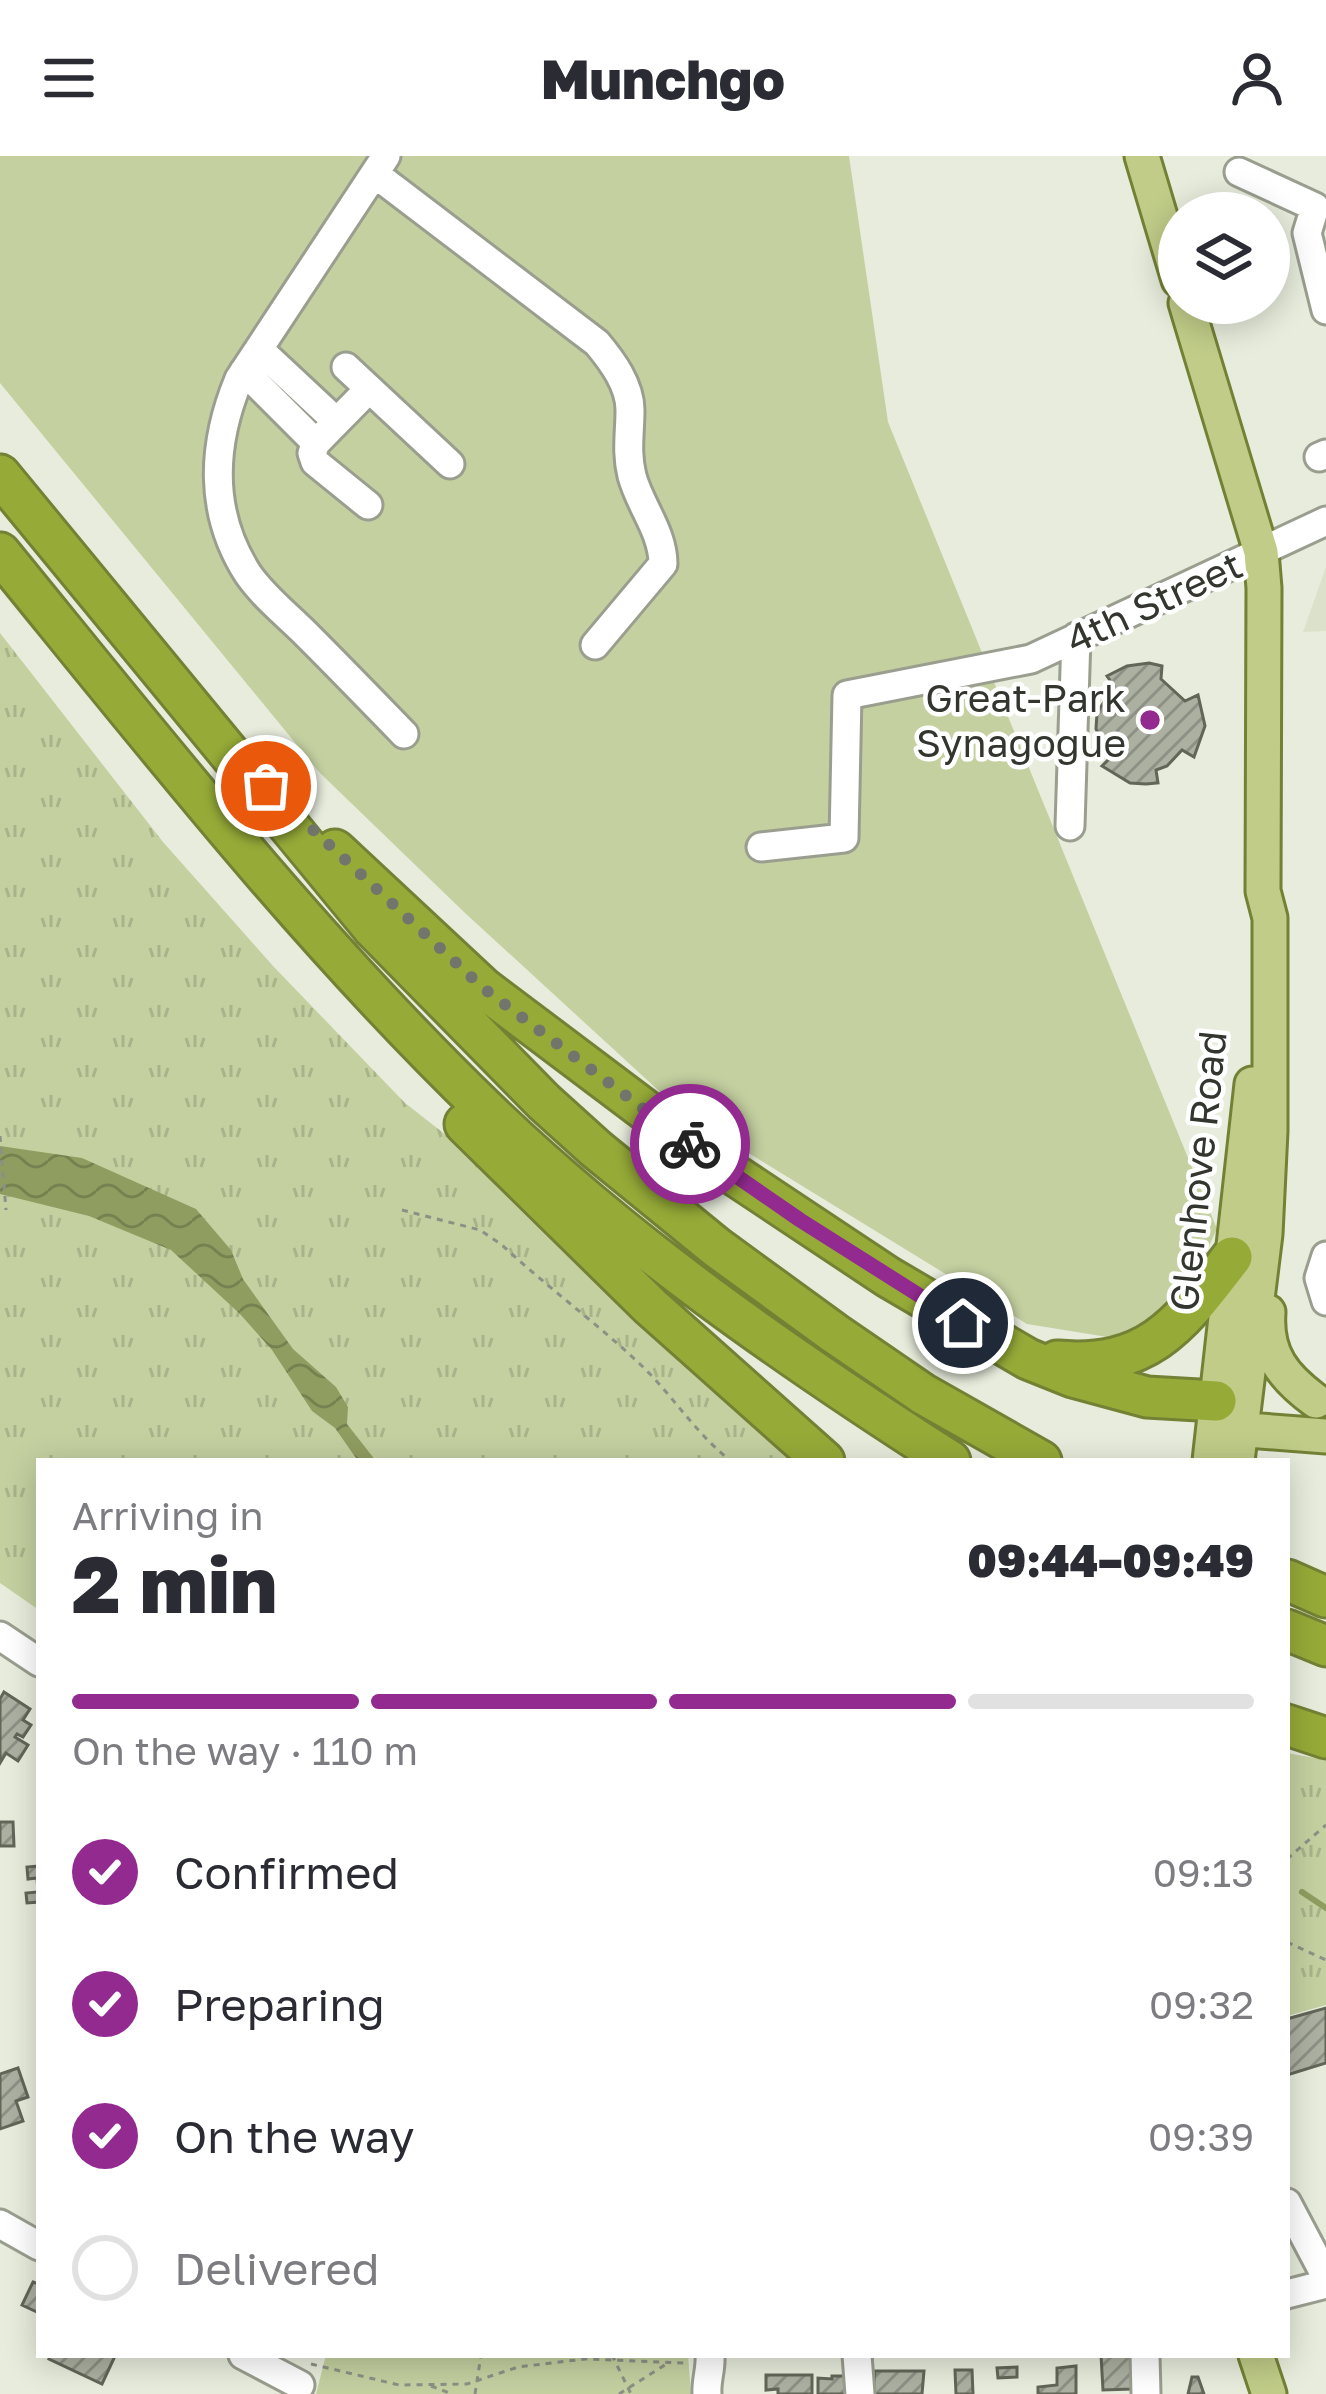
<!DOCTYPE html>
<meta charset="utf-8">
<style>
:root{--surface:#fff;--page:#f2f2f3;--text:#2b2b33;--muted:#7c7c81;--line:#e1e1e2;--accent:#922a8f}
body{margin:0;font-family:"Golos Text",sans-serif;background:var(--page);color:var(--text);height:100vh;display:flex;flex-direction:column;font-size:45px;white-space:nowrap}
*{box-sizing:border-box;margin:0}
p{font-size:39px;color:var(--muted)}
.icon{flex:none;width:66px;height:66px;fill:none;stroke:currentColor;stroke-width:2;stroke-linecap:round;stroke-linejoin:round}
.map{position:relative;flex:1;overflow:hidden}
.side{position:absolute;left:36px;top:1302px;width:1254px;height:900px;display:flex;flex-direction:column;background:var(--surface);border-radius:0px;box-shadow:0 6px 30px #0003}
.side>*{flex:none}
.buttons{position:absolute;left:1158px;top:36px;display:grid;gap:24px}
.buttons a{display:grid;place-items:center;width:132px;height:132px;border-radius:50%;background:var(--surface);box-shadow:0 6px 30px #0003;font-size:60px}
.pin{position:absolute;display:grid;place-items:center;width:102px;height:102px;color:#fff;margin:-51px;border:6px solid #fff;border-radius:50%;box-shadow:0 3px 12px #0007}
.courier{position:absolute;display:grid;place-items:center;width:120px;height:120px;margin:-60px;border:9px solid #922a8f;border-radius:50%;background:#fff;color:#222;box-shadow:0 3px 15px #0007}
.head em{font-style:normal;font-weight:800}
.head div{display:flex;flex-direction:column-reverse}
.head{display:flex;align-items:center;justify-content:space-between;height:204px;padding:0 36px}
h1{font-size:78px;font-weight:800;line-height:90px}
.bar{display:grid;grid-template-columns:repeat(4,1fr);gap:18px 12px;align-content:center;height:144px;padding:0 36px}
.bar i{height:15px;border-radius:9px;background:var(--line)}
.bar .active{background:var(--accent)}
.bar p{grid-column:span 4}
ol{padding:0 36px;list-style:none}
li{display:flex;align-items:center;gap:36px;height:132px}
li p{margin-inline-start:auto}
li .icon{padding:12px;border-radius:50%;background:var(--accent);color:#fff;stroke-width:4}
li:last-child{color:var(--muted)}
li i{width:66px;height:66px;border:6px solid var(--line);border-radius:50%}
header{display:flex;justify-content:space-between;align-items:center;height:156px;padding:0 36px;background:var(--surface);font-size:54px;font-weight:800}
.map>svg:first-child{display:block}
.built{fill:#dce1cb}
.grass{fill:url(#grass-tufts)}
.park{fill:#c4d0a0}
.water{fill:url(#water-waves)}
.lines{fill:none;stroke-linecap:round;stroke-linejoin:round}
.stream{stroke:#909d61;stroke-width:6}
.building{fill:url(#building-hatch);stroke:#626658;stroke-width:3}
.minor-casing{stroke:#9a9e8f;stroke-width:33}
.major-casing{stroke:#738135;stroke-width:39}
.highway-casing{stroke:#738135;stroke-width:45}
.path{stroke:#8d9085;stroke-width:3;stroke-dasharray:6 6;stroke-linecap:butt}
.minor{stroke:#fff;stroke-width:27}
.major{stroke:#c0cc88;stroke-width:33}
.highway{stroke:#96aa38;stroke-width:39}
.done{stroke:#72756c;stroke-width:12;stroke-dasharray:0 21.6}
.route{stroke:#922a8f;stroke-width:15}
.poi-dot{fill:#922a8f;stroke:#fff;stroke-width:4.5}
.labels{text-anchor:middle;stroke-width:9;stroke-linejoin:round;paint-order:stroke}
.street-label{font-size:39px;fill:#33352f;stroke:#fff}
.poi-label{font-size:39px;fill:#33352f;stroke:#fff;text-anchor:end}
</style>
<header><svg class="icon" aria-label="menu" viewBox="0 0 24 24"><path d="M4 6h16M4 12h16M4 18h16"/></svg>Munchgo<svg class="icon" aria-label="person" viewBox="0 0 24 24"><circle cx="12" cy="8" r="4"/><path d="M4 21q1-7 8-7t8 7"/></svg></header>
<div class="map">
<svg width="1326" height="2238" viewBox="0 0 1326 2238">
<defs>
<pattern id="grass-tufts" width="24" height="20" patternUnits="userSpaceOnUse" patternTransform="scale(3)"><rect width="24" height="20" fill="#c4d0a0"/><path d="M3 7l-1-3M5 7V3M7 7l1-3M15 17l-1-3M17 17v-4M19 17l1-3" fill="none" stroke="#a9b38a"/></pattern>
<pattern id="water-waves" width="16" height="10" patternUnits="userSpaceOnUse" patternTransform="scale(3)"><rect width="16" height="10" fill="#909d61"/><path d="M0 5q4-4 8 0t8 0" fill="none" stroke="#768150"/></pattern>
<pattern id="building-hatch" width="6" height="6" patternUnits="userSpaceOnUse" patternTransform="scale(3)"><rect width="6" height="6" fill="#acb0a1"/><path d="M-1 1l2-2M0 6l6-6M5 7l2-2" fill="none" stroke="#8d9084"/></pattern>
</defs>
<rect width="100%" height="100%" fill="#e7ecdc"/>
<path class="built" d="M1326,411V475L1303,476Z"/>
<path class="grass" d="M0,477L163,686L273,810L405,947L460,990L698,1219L801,1305H39V1454L0,1427Z
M1287,1597L1326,1604V1849L1287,1860Z"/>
<path class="park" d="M0,0H849L888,266L1217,1073L1186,1138L1126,1184L1027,1168L682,956L464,756L320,617L0,227Z
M326,2199H688L691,2238H316Z"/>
<path class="water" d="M0,990L82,1002L196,1053L231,1094L243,1123L293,1193L336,1231L348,1251L347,1268L376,1305H358L335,1272L312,1255L272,1194L240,1158L171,1094L89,1060L0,1038Z"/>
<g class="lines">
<path class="stream" d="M1302,1736L1326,1752"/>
</g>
<path class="building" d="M1149,507L1162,510L1161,523L1185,545L1198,539L1205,570L1194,601L1182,594L1167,610L1156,614L1158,627L1146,628L1130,627L1102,610L1110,602L1096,573L1097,557L1114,530L1107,520L1127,510Z
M4,1536L30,1553L23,1564L31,1569L23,1581L17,1578L15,1581L28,1589L18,1605L6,1597L0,1607V1543Z
M0,1666H13L14,1690H0Z
M39,1710V1746L27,1747L26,1737L38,1736L37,1722L28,1723L27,1711Z
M1326,1852V1907L1287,1919V1863Z
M18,1912L28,1941L16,1945L23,1965L0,1973V1918Z
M33,2126L39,2128V2157L22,2149Z
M51,2199H114L115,2200L102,2228L49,2203Z
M1101,2199H1131L1132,2233L1103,2234Z
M1076,2210V2238H1038V2231L1057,2229V2212Z
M1017,2211V2221L998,2222L997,2212Z
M955,2214H972L973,2238H956Z
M875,2215H924L922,2238H873Z
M766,2219H812V2238H778V2233L766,2234Z
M832,2220H845V2228H853L852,2238H818V2222L832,2223Z
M1192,2221H1198L1204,2238H1188Z"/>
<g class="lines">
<g class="minor-casing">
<path id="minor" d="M386,0L239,223C212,288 208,356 248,418C263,440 287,459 306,478C339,511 371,544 404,578
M1239,16L1315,51L1307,77L1326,154
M375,18L597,187C612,205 630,229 630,254C630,277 626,296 632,320C640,350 663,376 663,408L595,489
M260,194L336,265
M346,211L450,308
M244,215L316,287
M1319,301L1326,298
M368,349L315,306L312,297L316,287L369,233
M1070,670L1076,481
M761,691L844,682L847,539L1031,503L1326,365
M1326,1100L1319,1122L1326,1145
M0,1480L39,1506
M1287,2047L1326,2121
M0,2068L39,2090
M1287,2138L1326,2128
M243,2199L300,2229
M857,2199L860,2238
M1145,2199L1146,2238
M707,2238C706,2224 711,2214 710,2199"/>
</g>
<g class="major-casing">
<path id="major" d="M1142,0L1179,124
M1186,147L1261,396L1264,432L1263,735L1270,762V975L1265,1078L1237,1305
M1268,1156C1265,1198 1283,1221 1316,1245
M1221,1272L1326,1280
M1210,1305L1252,928
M1256,2199L1269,2238"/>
</g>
<g class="highway-casing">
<path id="highway" d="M0,319L373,772L544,946L596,993L716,1091L834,1177L923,1238L1041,1305
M0,397C155,587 308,782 485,953C626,1089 786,1200 950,1305
M335,694L483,832L706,1000L888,1121L1028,1203L1073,1221L1147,1241L1216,1245
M465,968L650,1150L824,1305
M1057,1205C1150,1213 1181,1167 1232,1101
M1287,1424L1326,1441
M1287,1474L1326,1490
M1287,1569L1326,1582"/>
</g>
<path class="path" d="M0,980L6,1054
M402,1054L480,1074L502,1089C547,1131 598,1168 642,1210C674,1241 696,1278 731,1305
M1287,1703L1326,1669
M1287,1786L1326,1804
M612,2199L631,2238
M311,2208L399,2229L467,2228L518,2211L585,2203L686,2207
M431,2230L452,2238
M475,2238L481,2199
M619,2238L668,2207"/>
<use href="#minor" class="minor"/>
<use href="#major" class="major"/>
<use href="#highway" class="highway"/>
</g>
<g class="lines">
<path class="done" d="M266,630L483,832L690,988"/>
<path class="route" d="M690,988L800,1064L963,1167"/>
</g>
<circle class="poi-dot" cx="1150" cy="564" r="12"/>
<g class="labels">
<g class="street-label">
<text transform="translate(1154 446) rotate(-25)" y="14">4th Street</text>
<text transform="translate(1198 1015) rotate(-84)" y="14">Glenhove Road</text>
</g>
<g class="poi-label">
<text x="1126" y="556">Great-Park<tspan x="1126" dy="45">Synagogue</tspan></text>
</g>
</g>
</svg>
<div class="buttons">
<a><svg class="icon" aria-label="layers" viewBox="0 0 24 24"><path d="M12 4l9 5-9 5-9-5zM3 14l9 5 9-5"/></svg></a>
</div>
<div class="pin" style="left:266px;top:630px;background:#ea580c"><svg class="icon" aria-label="bag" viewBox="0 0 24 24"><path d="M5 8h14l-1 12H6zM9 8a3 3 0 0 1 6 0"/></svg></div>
<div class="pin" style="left:963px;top:1167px;background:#1f2937"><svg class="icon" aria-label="home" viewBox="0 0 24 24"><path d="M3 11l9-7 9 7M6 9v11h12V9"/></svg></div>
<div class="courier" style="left:690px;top:988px"><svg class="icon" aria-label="bike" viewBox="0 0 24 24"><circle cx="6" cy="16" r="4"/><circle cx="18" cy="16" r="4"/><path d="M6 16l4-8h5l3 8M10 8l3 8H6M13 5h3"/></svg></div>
<section class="side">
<div class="head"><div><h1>2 min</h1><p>Arriving in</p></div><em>09:44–09:49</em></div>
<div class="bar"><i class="active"></i><i class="active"></i><i class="active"></i><i></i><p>On the way · 110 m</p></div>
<ol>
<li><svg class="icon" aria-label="check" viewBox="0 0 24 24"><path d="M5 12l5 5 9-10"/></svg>Confirmed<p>09:13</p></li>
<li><svg class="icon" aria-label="check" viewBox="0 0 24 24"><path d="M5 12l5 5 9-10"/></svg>Preparing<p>09:32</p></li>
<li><svg class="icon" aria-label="check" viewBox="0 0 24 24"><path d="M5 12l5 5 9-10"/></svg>On the way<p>09:39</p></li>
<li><i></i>Delivered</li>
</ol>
</section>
</div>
